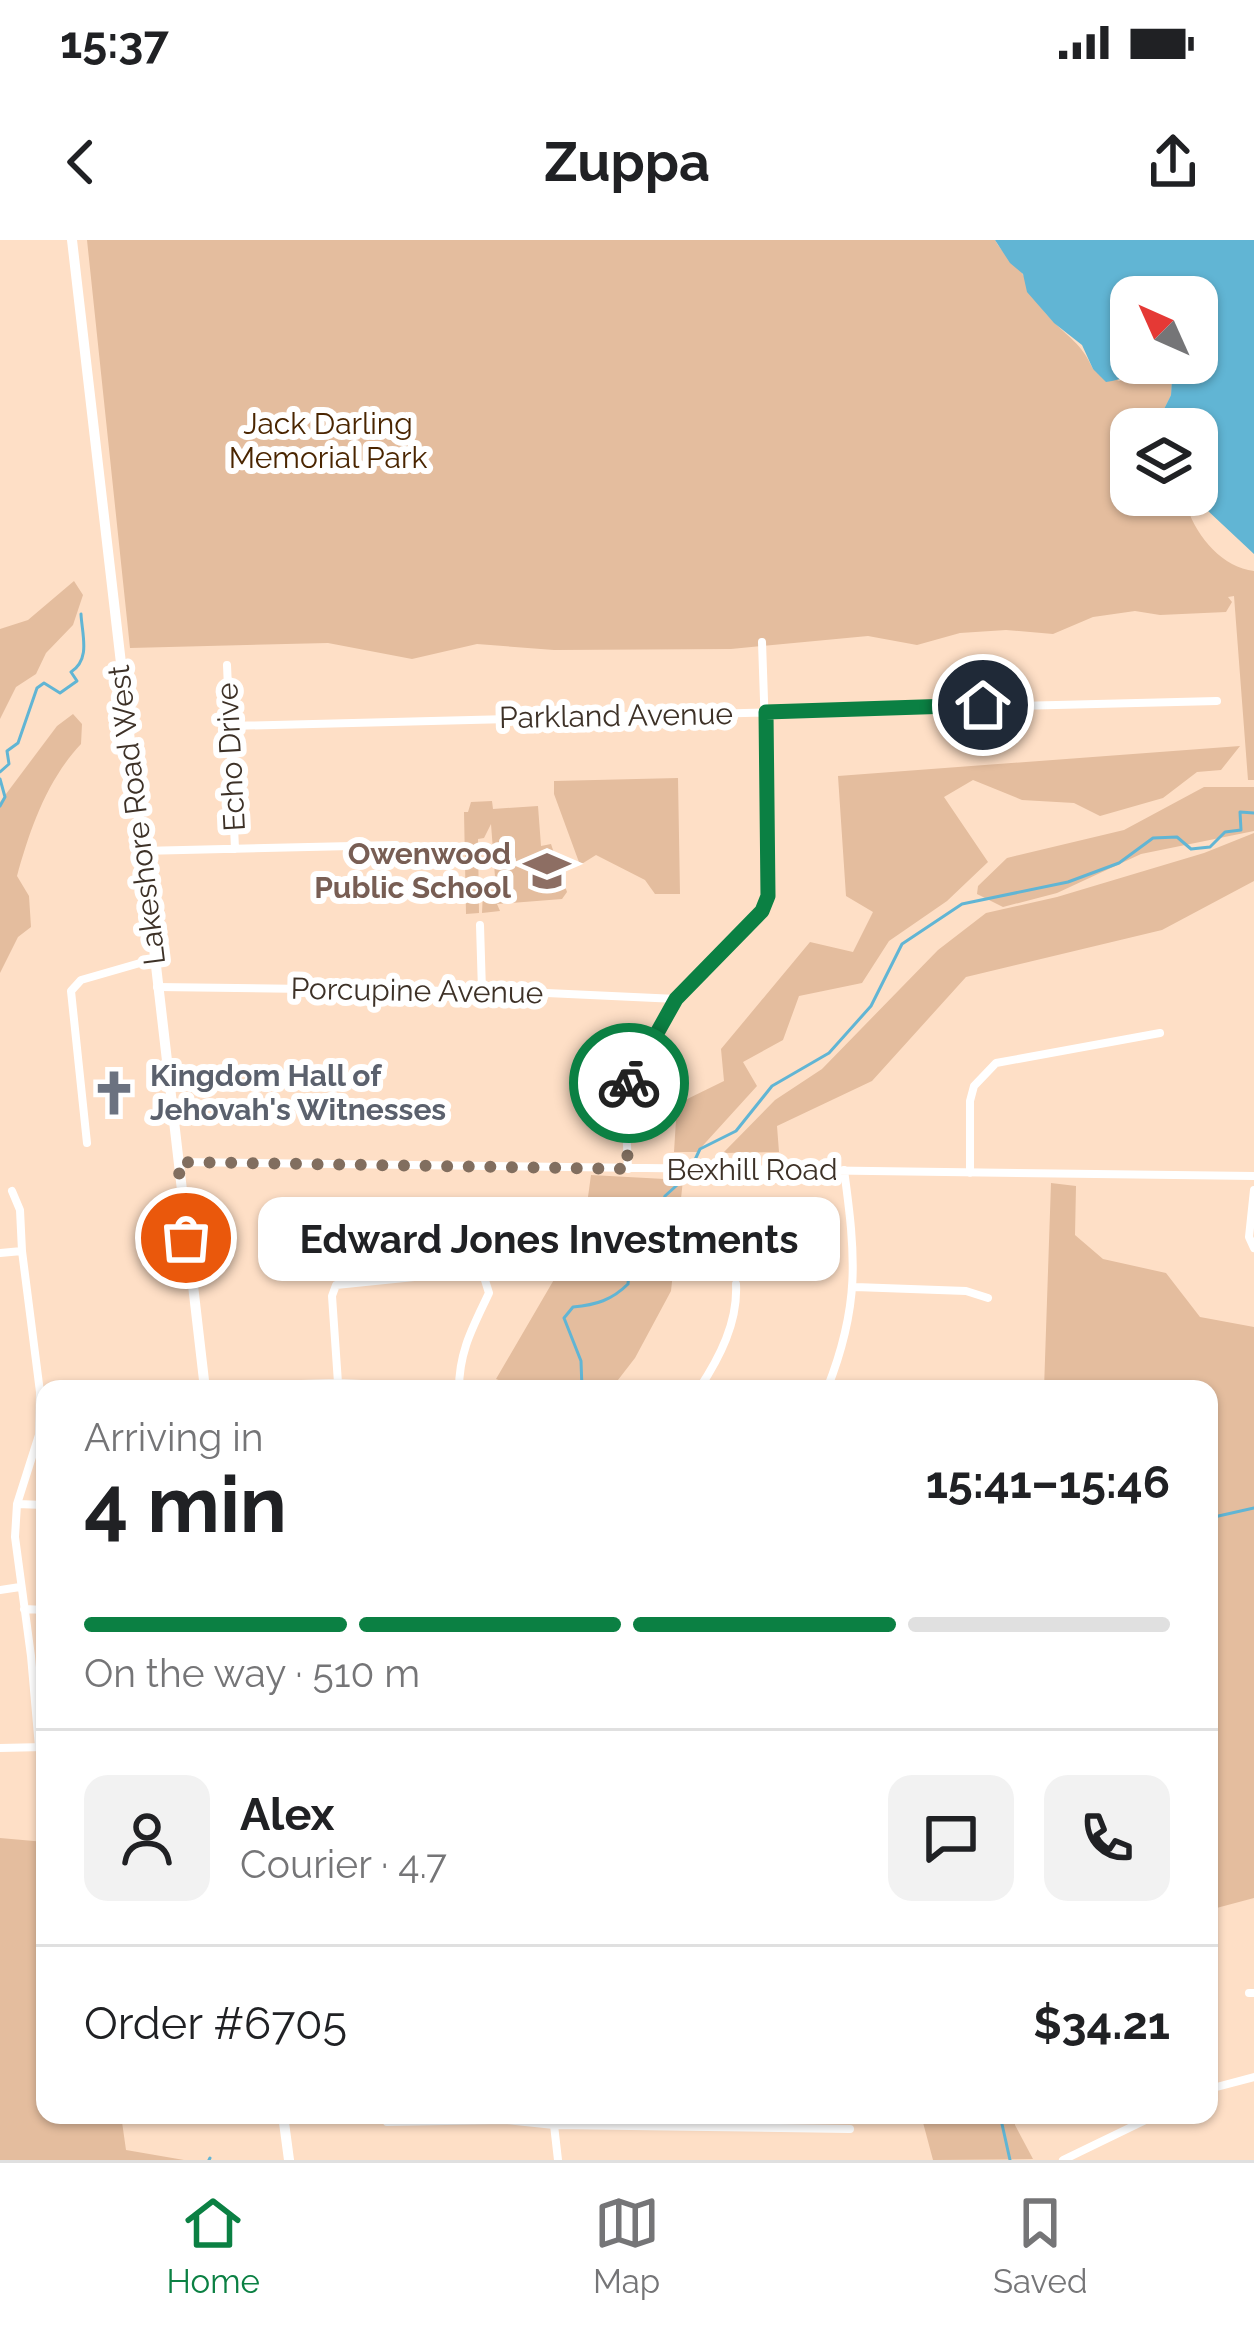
<!DOCTYPE html>
<meta charset="utf-8">
<style>
:root{--surface:#fff;--page:#f2f2f2;--text:#202124;--muted:#757577;--line:#e0e0e0;--accent:#0b8043}
body{margin:0;font-family:Raleway,sans-serif;background:var(--page);color:var(--text);height:100vh;display:flex;flex-direction:column;font-size:45px;white-space:nowrap}
*{box-sizing:border-box;margin:0}
p{font-size:39px;color:var(--muted)}
.icon{flex:none;width:66px;height:66px;fill:none;stroke:currentColor;stroke-width:2;stroke-linecap:round;stroke-linejoin:round}
.map{position:relative;flex:1;overflow:hidden}
.panel{position:absolute;left:36px;top:1140px;width:1182px;height:744px;display:flex;flex-direction:column;background:var(--surface);border-radius:24px;box-shadow:0 3px 9px #0004}
.panel>*{flex:none}
.needle{width:78px;rotate:315deg}
.tools{position:absolute;left:1110px;top:36px;display:grid;gap:24px}
.tools a{display:grid;place-items:center;width:108px;height:108px;border-radius:24px;background:var(--surface);box-shadow:0 3px 9px #0004;font-size:60px}
.pin{position:absolute;display:grid;place-items:center;width:102px;height:102px;color:#fff;margin:-51px;border:6px solid #fff;border-radius:50%;box-shadow:0 3px 12px #0007}
.courier{position:absolute;display:grid;place-items:center;width:120px;height:120px;margin:-60px;border:9px solid #0b8043;border-radius:50%;background:#fff;color:#222;box-shadow:0 3px 15px #0007}
.bubble{position:absolute;height:84px;border-radius:24px;background:var(--surface);box-shadow:0 3px 9px #0004;font-size:39px;font-weight:700;line-height:84px;text-align:center}
.headline em{font-style:normal;font-weight:700}
.headline div{display:flex;flex-direction:column-reverse}
.headline{display:flex;align-items:center;justify-content:space-between;height:204px;padding:0 48px}
h1{font-size:78px;font-weight:700;line-height:90px}
.bar{display:grid;grid-template-columns:repeat(4,1fr);gap:18px 12px;align-content:center;height:144px;padding:0 48px}
.bar i{height:15px;border-radius:9px;background:var(--line)}
.bar .selected{background:var(--accent)}
.bar p{grid-column:span 4}
.line{display:flex;align-items:center;gap:30px;padding:0 48px;border-top:3px solid var(--line)}
.line div{flex:1}
.round{display:grid;place-items:center;flex:none;width:126px;height:126px;border-radius:24px;background:var(--page)}
.status{display:flex;justify-content:space-between;align-items:center;height:84px;padding:0 60px;background:var(--surface);direction:ltr}
.status svg{height:33px;fill:currentColor}
header{display:flex;justify-content:space-between;align-items:center;height:156px;padding:0 48px;background:var(--surface);font-size:54px;font-weight:700}
.menu{display:flex;justify-content:space-around;align-items:center;height:168px;border-top:3px solid var(--line);background:var(--surface);font-size:33px;color:var(--muted)}
.menu a{display:grid;justify-items:center;gap:6px}
.menu .selected{color:var(--accent)}
.map>svg:first-child{display:block}
.green{fill:#e4bd9e}
.water{fill:#61b5d4;fill-rule:evenodd}
.lines{fill:none;stroke-linecap:round;stroke-linejoin:round}
.stream{stroke:#61b5d4;stroke-width:3}
.street{stroke:#fff;stroke-width:8}
.primary{stroke:#fff;stroke-width:10}
.done{stroke:#816e5f;stroke-width:12;stroke-dasharray:0 21.6}
.route{stroke:#0b8043;stroke-width:15}
.labels{text-anchor:middle;stroke-width:12;stroke-linejoin:round;paint-order:stroke}
.park-label{font-size:30px;fill:#4a2500;stroke:#fff}
.street-label{font-size:30px;fill:#3d3127;stroke:#fff}
.education-label{font-size:30px;font-weight:bold;fill:#785e54;stroke:#fff;text-anchor:end}
.worship-label{font-size:30px;font-weight:bold;fill:#5b616d;stroke:#fff;text-anchor:start}
</style>
<div class="status"><b>15:37</b><svg viewBox="0 0 49 12"><path d="M0 12V9h3v3zM5 12V6h3v6zM10 12V3h3v9zM15 12V0h3v12zM26 1h20v11H26zM47 4h2v5h-2z"/></svg></div>
<header><svg class="icon" aria-label="back" viewBox="0 0 24 24"><path d="M15 5l-7 7 7 7"/></svg>Zuppa<svg class="icon" aria-label="share" viewBox="0 0 24 24"><path d="M12 15V3M7 8l5-5 5 5M5 13v7h14v-7"/></svg></header>
<div class="map">
<svg width="1254" height="1920" viewBox="0 0 1254 1920">
<rect width="100%" height="100%" fill="#fedfc6"/>
<path class="green" d="M87,0H995C1002,14 1018,24 1025,38C1033,53 1037,64 1050,78C1068,98 1081,102 1093,129L1119,141C1137,134 1155,123 1172,137L1171,155L1154,189H1131V255H1184C1190,289 1219,327 1254,331V540H1248L1234,356L1228,357L1232,362L1226,372L1160,375L1135,371L1093,377L1053,394L1006,390L960,393L917,405L868,396L731,409L554,410L477,404L412,419L328,403L130,408Z
M74,341L83,355L73,385L46,413L36,434L16,447L0,479V389L28,380Z
M73,474L82,484L81,504C47,540 30,589 17,636L29,656L31,687L18,697L0,733V562L57,486Z
M1240,506L1221,530L1197,532L1163,558L1100,576L1074,563L1022,560L973,540L944,557L988,622L947,661L889,701L862,743L799,756L783,800L743,822L757,846L697,912H674L677,864L724,841L721,809L810,702L853,712L873,672L846,656L838,536Z
M678,538L680,654H655L645,640L596,615L580,625L554,554V541Z
M1204,547H1254V591L1141,614L1057,653L1003,667L977,654L978,646L1007,618L1124,590Z
M492,561L493,569L538,566L541,606L551,604L567,652L562,659L497,664L500,671L482,673L483,651L496,650L491,584L484,598L478,599L479,673L466,674L464,572H468L471,562Z
M1254,593V641L1162,690L966,737L872,841L777,886L779,912L723,913L775,860L822,829L938,710L986,673L1057,657L1204,613Z
M591,935L683,940L671,1051L635,1118L611,1149H522L496,1139L559,1031L524,991L565,998L584,986Z
M1051,943L1076,946L1075,995L1103,1019L1166,1033L1200,1077L1254,1087V1658L1209,1670V1149H1044Z
M0,1598L45,1602V1875H121L126,1910L184,1920H0Z
M921,1875H1015V1885L1033,1919L933,1920Z"/>
<path class="water" d="M995,0H1254V314L1191,255H1197V189H1154L1171,155L1172,137C1151,122 1129,140 1106,142L1093,129L1082,105L1054,83L1027,52L1023,34L1010,23ZM1131,57H1197V123H1131Z"/>
<g class="lines">
<path class="stream" d="M0,532L9,524L7,511L18,503L37,448L44,443L60,453L77,441L71,432C91,419 82,395 81,374
M0,539L5,557L0,566
M693,924L700,909L736,891L772,846L829,813L871,766L902,704L962,664L1068,642L1119,623L1153,598L1177,597L1191,609L1210,607L1225,592L1241,590L1240,572L1254,573
M582,1149L581,1121L564,1078L573,1067C596,1065 612,1060 628,1044L631,1010L658,981L665,956L686,937
M1209,1296L1214,1277L1254,1268
M1000,1875L1010,1920
M209,1920L210,1918"/>
<path class="street" d="M227,425L235,609
M983,465L984,485
M230,486L1217,461
M141,611L396,605
M480,685L482,751
M157,747L525,752L677,759
M87,903L71,751L81,740L154,719
M179,922L1254,936
M628,929L625,858L631,840L677,759L762,671L770,634L762,402
M970,933V861L974,846L996,823L1160,793
M1254,950L1249,997L1254,1008
M12,951L20,970L22,1011L40,1152L39,1195L17,1264L15,1297L31,1416L39,1507
M0,1013L22,1011
M855,1047L966,1051L988,1058
M338,1143L332,1056L336,1045L473,1031L484,1037L489,1053C473,1087 459,1111 459,1149
M124,1149L338,1143L480,1149
M699,1149C720,1117 738,1082 736,1044
M827,1149C860,1066 856,1017 844,930
M17,1264L45,1265
M0,1350L20,1347
M24,1369L45,1370
M0,1508L45,1507
M1249,1753H1254
M1209,1849L1254,1837
M501,1875L505,1880L554,1885L558,1920
M387,1882L505,1880
M554,1885L850,1889
M1063,1920L1156,1875"/>
<path class="primary" d="M72,0L205,1149
M283,1875L289,1920"/>
</g>
<g class="lines">
<path class="done" d="M186,998L178,922L628,929L625,858L629,843"/>
<path class="route" d="M629,843L676,759L762,671L768,656L766,472L983,465"/>
</g>
<defs>
<g id="school-bare" transform="scale(3.6)"><path d="M0-5L7-2L0 1L-7-2ZM-4 1L0 2.5L4 1V4Q0 6-4 4Z" fill="#8d6e63" stroke="#fff" stroke-width="2.5" paint-order="stroke"/></g>
<g id="church-bare" transform="scale(3.6)"><path d="M-1.2-6h2.4v3.5h3.3v2.4h-3.3V6h-2.4V-.1h-3.3v-2.4h3.3Z" fill="#6b7280" stroke="#fff" stroke-width="2.5" paint-order="stroke"/></g>
</defs>
<g fill-rule="evenodd">
<use href="#school-bare" x="547" y="631"/>
<use href="#church-bare" x="114" y="853"/>
</g>
<g class="labels">
<g class="park-label">
<text x="328" y="194">Jack Darling<tspan x="328" dy="34">Memorial Park</tspan></text>
</g>
<g class="street-label">
<text transform="translate(616 476) rotate(-1)" y="10">Parkland Avenue</text>
<text transform="translate(231 517) rotate(-93)" y="10">Echo Drive</text>
<text transform="translate(137 575) rotate(-97)" y="10">Lakeshore Road West</text>
<text transform="translate(417 751) rotate(1)" y="10">Porcupine Avenue</text>
<text x="752" y="940">Bexhill Road</text>
</g>
<g class="education-label">
<text x="511" y="624">Owenwood<tspan x="511" dy="34">Public School</tspan></text>
</g>
<g class="worship-label">
<text x="150" y="846">Kingdom Hall of<tspan x="150" dy="34">Jehovah's Witnesses</tspan></text>
</g>
</g>
</svg>
<div class="tools">
<a><svg class="needle" viewBox="-14 -14 28 28"><path d="M0-13l5 13h-10z" fill="#e53935"/><path d="M0 13l5-13h-10z" fill="#757577"/></svg></a>
<a><svg class="icon" aria-label="layers" viewBox="0 0 24 24"><path d="M12 4l9 5-9 5-9-5zM3 14l9 5 9-5"/></svg></a>
</div>
<div class="pin" style="left:186px;top:998px;background:#ea580c"><svg class="icon" aria-label="bag" viewBox="0 0 24 24"><path d="M5 8h14l-1 12H6zM9 8a3 3 0 0 1 6 0"/></svg></div>
<div class="pin" style="left:983px;top:465px;background:#1f2937"><svg class="icon" aria-label="home" viewBox="0 0 24 24"><path d="M3 11l9-7 9 7M6 9v11h12V9"/></svg></div>
<div class="courier" style="left:629px;top:843px"><svg class="icon" aria-label="bike" viewBox="0 0 24 24"><circle cx="6" cy="16" r="4"/><circle cx="18" cy="16" r="4"/><path d="M6 16l4-8h5l3 8M10 8l3 8H6M13 5h3"/></svg></div>
<div class="bubble" style="left:258px;top:957px;width:582px">Edward Jones Investments</div>
<section class="panel">
<div class="headline"><div><h1>4 min</h1><p>Arriving in</p></div><em>15:41–15:46</em></div>
<div class="bar"><i class="selected"></i><i class="selected"></i><i class="selected"></i><i></i><p>On the way · 510 m</p></div>
<div class="line" style="height:216px"><a class="round"><svg class="icon" aria-label="person" viewBox="0 0 24 24"><circle cx="12" cy="8" r="4"/><path d="M4 21q1-7 8-7t8 7"/></svg></a><div><b>Alex</b><p>Courier · 4.7</p></div><a class="round"><svg class="icon" aria-label="chat" viewBox="0 0 24 24"><path d="M4 5h16v11H9l-5 4z"/></svg></a><a class="round"><svg class="icon" aria-label="phone" viewBox="0 0 24 24"><path d="M5 4h4l2 5-3 2q2 4 5 5l2-3 5 2v4C11 20 4 13 5 4z"/></svg></a></div>
<div class="line" style="height:156px"><div>Order #6705</div><b>$34.21</b></div>
</section>
</div>
<nav class="menu">
<a class="selected"><svg class="icon" aria-label="home" viewBox="0 0 24 24"><path d="M3 11l9-7 9 7M6 9v11h12V9"/></svg>Home</a>
<a><svg class="icon" aria-label="map" viewBox="0 0 24 24"><path d="M3 6l6-2 6 2 6-2v14l-6 2-6-2-6 2zM9 4v14M15 6v14"/></svg>Map</a>
<a><svg class="icon" aria-label="saved" viewBox="0 0 24 24"><path d="M7 4h10v16l-5-4-5 4z"/></svg>Saved</a>
</nav>
